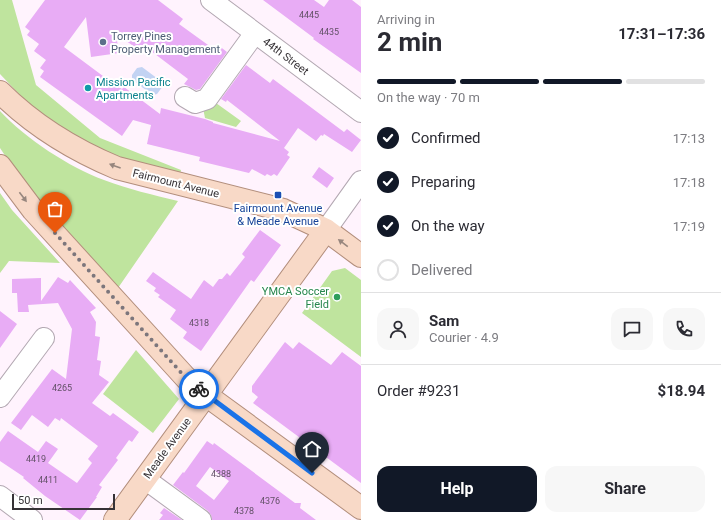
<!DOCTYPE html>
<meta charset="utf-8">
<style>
:root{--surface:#fff;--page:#f7f7f7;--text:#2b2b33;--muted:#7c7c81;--line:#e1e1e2;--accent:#111827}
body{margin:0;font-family:Roboto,sans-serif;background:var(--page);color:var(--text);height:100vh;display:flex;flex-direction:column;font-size:15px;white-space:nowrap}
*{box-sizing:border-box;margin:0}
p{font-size:13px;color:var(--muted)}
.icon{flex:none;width:22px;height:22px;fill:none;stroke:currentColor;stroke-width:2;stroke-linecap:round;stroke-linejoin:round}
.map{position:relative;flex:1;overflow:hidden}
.side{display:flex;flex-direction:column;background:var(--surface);width:360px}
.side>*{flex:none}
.scale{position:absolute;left:12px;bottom:10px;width:103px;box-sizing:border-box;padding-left:4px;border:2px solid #363236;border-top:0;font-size:11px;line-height:14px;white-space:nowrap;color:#363236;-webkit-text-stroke:3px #fff;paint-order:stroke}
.pin{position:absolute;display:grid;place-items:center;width:34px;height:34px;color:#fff;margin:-41px -17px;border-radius:50% 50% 50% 0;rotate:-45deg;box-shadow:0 0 4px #0007}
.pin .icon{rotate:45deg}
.courier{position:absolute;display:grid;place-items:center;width:40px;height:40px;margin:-20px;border:3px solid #1a73e8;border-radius:50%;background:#fff;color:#222;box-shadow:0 1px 5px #0007}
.head em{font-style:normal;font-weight:700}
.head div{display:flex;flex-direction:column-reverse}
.head{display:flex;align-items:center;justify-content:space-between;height:68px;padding:0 16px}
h1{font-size:26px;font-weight:700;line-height:30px}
.bar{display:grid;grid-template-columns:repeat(4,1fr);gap:6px 4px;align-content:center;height:48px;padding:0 16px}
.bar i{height:5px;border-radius:3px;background:var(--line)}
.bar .on{background:var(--accent)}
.bar p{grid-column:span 4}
.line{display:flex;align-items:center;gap:10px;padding:0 16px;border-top:1px solid var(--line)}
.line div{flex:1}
.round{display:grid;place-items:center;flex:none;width:42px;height:42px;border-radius:12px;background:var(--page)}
ol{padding:0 16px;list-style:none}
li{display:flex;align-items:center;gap:12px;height:44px}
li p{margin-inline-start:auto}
li .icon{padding:4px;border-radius:50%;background:var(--accent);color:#fff;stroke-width:4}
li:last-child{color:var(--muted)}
li i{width:22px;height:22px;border:2px solid var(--line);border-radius:50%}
.action{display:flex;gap:8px;margin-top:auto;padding:8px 16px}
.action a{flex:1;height:46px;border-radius:12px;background:var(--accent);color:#fff;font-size:16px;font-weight:700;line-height:46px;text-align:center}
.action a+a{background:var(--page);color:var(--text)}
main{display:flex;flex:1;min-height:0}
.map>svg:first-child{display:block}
.green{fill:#bfe49e}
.water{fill:#c3d3f3}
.building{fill:#e8acf5;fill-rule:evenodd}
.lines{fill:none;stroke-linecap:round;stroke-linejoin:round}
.minor-casing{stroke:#b3a8b2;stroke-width:22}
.major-casing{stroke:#b28e7c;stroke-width:24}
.minor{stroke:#fff;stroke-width:20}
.major{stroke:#f8d9c7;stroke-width:22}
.oneway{fill:#97867e}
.done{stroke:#7c767c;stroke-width:4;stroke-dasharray:0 7.2}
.route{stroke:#1a73e8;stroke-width:5}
.service-dot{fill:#5c6f8a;stroke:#fff;stroke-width:1.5}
.culture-dot{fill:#0f9aa8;stroke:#fff;stroke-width:1.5}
.transit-dot{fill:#1a4fb4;stroke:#fff;stroke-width:1.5}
.leisure-dot{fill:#2e9e5b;stroke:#fff;stroke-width:1.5}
.labels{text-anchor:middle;stroke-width:4;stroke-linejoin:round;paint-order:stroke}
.number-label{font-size:9px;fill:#625066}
.service-label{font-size:11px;fill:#4e5e75;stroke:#fff;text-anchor:start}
.street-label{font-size:11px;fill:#363236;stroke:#fff}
.culture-label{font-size:11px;fill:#0d838f;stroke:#fff;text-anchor:start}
.transit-label{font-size:11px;fill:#164399;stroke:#fff}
.leisure-label{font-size:11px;fill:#27864d;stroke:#fff;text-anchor:end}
</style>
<main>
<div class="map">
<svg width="361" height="520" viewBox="0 0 361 520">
<rect width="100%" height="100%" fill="#fff3fd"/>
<path class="green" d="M0,0H12L36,85L100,138L181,170L180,176L124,159L83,142L35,111L0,74Z
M216,103L241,121L236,127L205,118L203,108Z
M0,111C26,139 69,167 104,180C128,189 153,195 178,201L118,288L56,222L10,163L0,148Z
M0,193L12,210L60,263L9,261L0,273Z
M345,268L361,280V357L302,313L332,271Z
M136,350L179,399L153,433L103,394Z"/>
<path class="water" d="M142,67L162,82L163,86L157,94L153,95L132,80V75L137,68Z"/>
<path class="building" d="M45,0H158L183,19L179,24L215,50L218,45L227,52L200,89L196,90L184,84L188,79L151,51L148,56L116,34L119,53L91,57L86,17L64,47L111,82L122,89L124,87L160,114L161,108L205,119L213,122V123L280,141L227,100L226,102L221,99L246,65L270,83L273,79L344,132L347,129L361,140L352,152L324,134L323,136L321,135L316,141L298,128L284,148L289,152L287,155L290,157L277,176L274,174L271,176L267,174L265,176L252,169L249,173L199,161L200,157L147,144L151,125L133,120L122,136L40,77L44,71L40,68L46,60L34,51L39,44L27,35L30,31L25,27Z
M263,0H314L324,7L329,0H352L361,7V73L313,39L314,38Z
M319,167L334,178L327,188L312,177Z
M260,230L281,245L254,282L251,280L201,351L183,338L187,332L170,319L176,310L158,297L160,295L154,291L156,288L146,281L153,272L191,299L204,280L213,287L219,279H222L227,273L230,276L245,257L242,254Z
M58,277L68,283L70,280L96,308L90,312L96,322L95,336L100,337L97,360L101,361L99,375L109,382L92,403L110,416L113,413L139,432L132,442L129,440L116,458L118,460L99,485L102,487L96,497H97L80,520L45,496L23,478L24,477L0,461V442L8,431L38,452L46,441L58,449L48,463L77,483L92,463L88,459L98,446L61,418L60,421L55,418L48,427L32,415L21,430L11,423L52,369L66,379L72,329L58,303L28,305L29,312H18L17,293H12V279L41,278V301Z
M0,311L17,324L0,348Z
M285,342L293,349L299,342L331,365L342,352L361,366V483L253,403L258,397L252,392V386Z
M207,441L213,445L214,443L295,503H301L300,508L316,520H212L211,515L208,511L173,485L183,472L184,473ZM210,467L229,481L214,500L196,486Z
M164,508L182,520H159L163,515L160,513Z"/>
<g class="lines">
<g class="minor-casing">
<path id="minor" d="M211,0L361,112
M185,97L195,103L207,99L255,33
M326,230L361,181
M0,397L44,338
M145,479L201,520
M0,496L32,520"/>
</g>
<g class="major-casing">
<path id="major" d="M0,92C33,125 74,150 117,168L283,210L326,230L361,256
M0,166L33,210L186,378L206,395L361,508
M115,520L326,230"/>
</g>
<use href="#minor" class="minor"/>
<use href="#major" class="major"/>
</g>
<defs><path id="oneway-solid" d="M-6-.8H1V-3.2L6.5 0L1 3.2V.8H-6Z"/></defs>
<g class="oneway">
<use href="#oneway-solid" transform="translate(115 166) rotate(-160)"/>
<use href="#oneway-solid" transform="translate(23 197) rotate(53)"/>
<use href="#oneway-solid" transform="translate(343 243) rotate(-143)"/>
</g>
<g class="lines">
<path class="done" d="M55,233L186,378L199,389"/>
<path class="route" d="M199,389L312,473"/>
</g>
<circle class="service-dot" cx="103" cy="42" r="4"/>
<circle class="culture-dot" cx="88" cy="88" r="4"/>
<rect class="transit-dot" x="274" y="191" width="8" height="8" rx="2"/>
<circle class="leisure-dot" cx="337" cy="297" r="4"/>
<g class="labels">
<g class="number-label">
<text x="309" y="18">4445</text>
<text x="329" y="35">4435</text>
<text x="199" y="326">4318</text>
<text x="62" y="391">4265</text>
<text x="36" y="462">4419</text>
<text x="221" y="477">4388</text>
<text x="48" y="483">4411</text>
<text x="270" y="504">4376</text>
<text x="244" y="514">4378</text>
</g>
<g class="service-label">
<text x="111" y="40">Torrey Pines<tspan x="111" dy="13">Property Management</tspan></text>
</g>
<g class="street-label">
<text transform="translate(286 56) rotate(37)" y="4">44th Street</text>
<text transform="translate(176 183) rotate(14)" y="4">Fairmount Avenue</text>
<text transform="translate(167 448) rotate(-54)" y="4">Meade Avenue</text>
</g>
<g class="culture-label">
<text x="96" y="86">Mission Pacific<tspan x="96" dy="13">Apartments</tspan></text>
</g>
<g class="transit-label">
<text x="278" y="212">Fairmount Avenue<tspan x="278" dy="13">&amp; Meade Avenue</tspan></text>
</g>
<g class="leisure-label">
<text x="329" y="295">YMCA Soccer<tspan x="329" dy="13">Field</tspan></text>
</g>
</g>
</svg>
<div class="scale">50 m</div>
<div class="pin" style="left:55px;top:233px;background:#ea580c"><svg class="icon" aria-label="bag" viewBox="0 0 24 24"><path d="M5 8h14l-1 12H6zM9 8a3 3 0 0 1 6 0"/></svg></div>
<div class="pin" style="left:312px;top:473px;background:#1f2937"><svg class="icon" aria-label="home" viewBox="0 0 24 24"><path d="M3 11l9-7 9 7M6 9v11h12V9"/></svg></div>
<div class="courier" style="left:199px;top:389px"><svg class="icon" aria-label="bike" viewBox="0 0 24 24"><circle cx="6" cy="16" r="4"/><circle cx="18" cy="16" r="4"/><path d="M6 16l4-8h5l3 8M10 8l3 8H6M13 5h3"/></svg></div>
</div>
<section class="side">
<div class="head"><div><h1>2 min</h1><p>Arriving in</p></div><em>17:31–17:36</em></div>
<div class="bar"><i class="on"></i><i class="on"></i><i class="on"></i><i></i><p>On the way · 70 m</p></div>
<ol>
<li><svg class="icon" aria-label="check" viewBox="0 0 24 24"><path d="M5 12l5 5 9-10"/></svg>Confirmed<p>17:13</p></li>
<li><svg class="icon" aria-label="check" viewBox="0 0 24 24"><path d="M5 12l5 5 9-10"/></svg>Preparing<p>17:18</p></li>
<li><svg class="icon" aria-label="check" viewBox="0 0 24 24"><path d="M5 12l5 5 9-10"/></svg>On the way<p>17:19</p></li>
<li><i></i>Delivered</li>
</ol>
<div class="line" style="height:72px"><a class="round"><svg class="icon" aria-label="person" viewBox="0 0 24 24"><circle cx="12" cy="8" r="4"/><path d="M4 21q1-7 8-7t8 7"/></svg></a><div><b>Sam</b><p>Courier · 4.9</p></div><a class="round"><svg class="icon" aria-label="chat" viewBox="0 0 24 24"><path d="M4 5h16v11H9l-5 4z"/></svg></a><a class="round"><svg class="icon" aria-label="phone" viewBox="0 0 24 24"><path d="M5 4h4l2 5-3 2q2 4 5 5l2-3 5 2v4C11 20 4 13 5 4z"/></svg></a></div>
<div class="line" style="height:52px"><div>Order #9231</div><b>$18.94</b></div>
<div class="action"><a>Help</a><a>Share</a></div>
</section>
</main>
